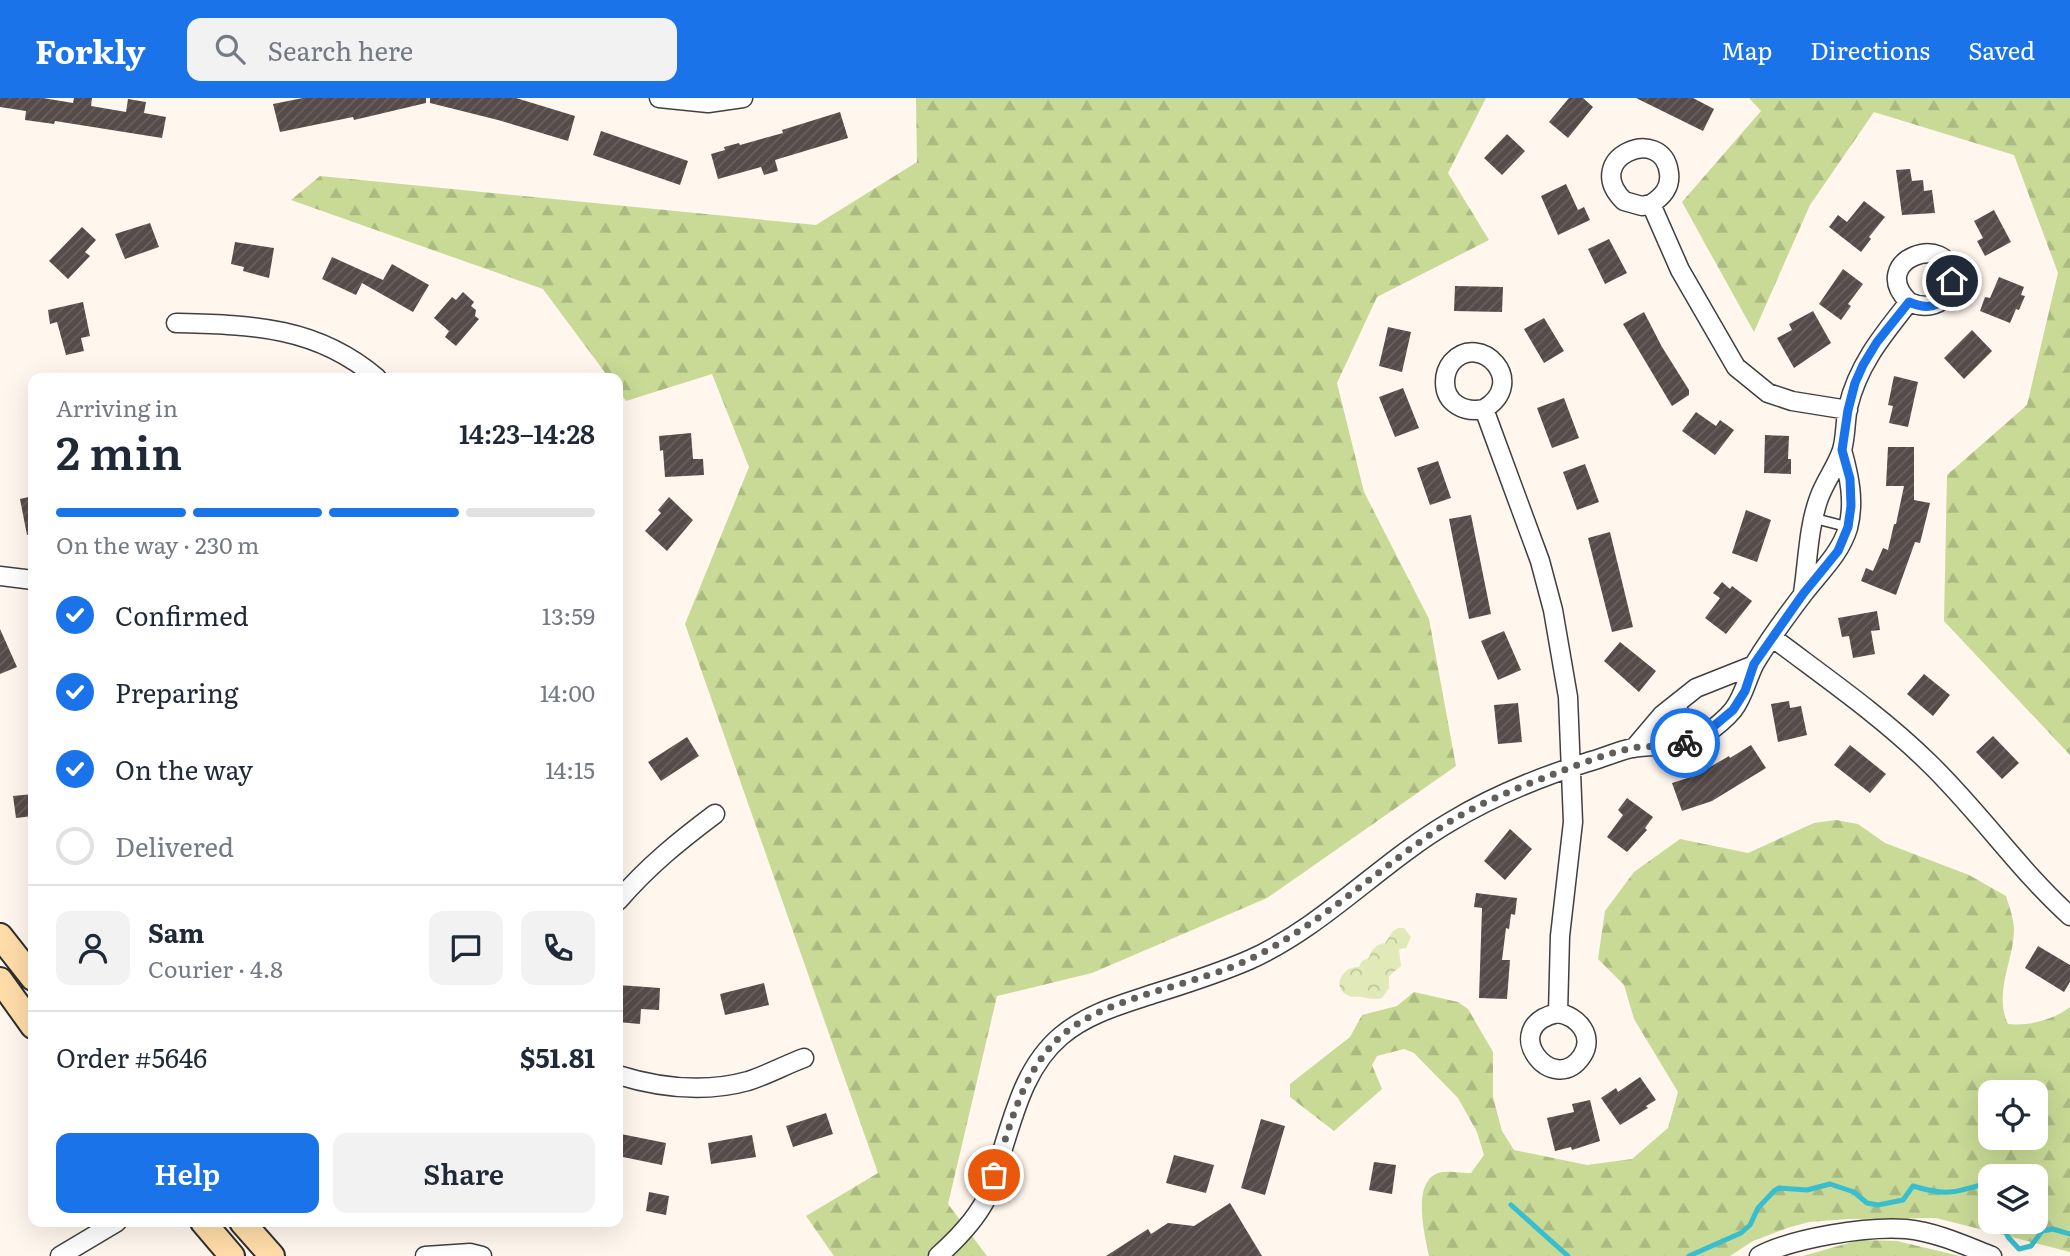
<!DOCTYPE html>
<meta charset="utf-8">
<style>
:root{--surface:#fff;--page:#f2f2f3;--text:#1f2937;--muted:#747a83;--line:#e0e1e3;--accent:#1a73e8}
body{margin:0;font-family:Literata,serif;background:var(--page);color:var(--text);height:100vh;display:flex;flex-direction:column;font-size:26px;white-space:nowrap}
*{box-sizing:border-box;margin:0}
p{font-size:23px;color:var(--muted)}
.icon{flex:none;width:38px;height:38px;fill:none;stroke:currentColor;stroke-width:2;stroke-linecap:round;stroke-linejoin:round}
.map{position:relative;flex:1;overflow:hidden}
.details{position:absolute;left:28px;top:275px;width:595px;height:854px;display:flex;flex-direction:column;background:var(--surface);border-radius:14px;box-shadow:0 7px 28px #0002}
.details>*{flex:none}
.fabs{position:absolute;left:1978px;top:982px;display:grid;gap:14px}
.fabs a{display:grid;place-items:center;width:70px;height:70px;border-radius:14px;background:var(--surface);box-shadow:0 7px 28px #0002;font-size:35px}
.pin{position:absolute;display:grid;place-items:center;width:60px;height:60px;color:#fff;margin:-30px;border:4px solid #fff;border-radius:50%;box-shadow:0 2px 7px #0007}
.courier{position:absolute;display:grid;place-items:center;width:70px;height:70px;margin:-35px;border:5px solid #1a73e8;border-radius:50%;background:#fff;color:#222;box-shadow:0 2px 9px #0007}
.head em{font-style:normal;font-weight:600}
.head div{display:flex;flex-direction:column-reverse}
.head{display:flex;align-items:center;justify-content:space-between;height:119px;padding:0 28px}
h1{font-size:46px;font-weight:600;line-height:52px}
.bar{display:grid;grid-template-columns:repeat(4,1fr);gap:10px 7px;align-content:center;height:84px;padding:0 28px}
.bar i{height:9px;border-radius:5px;background:var(--line)}
.bar .selected{background:var(--accent)}
.bar p{grid-column:span 4}
.line{display:flex;align-items:center;gap:18px;padding:0 28px;border-top:2px solid var(--line)}
.line div{flex:1}
.round{display:grid;place-items:center;flex:none;width:74px;height:74px;border-radius:14px;background:var(--page)}
ol{padding:0 28px;list-style:none}
li{display:flex;align-items:center;gap:21px;height:77px}
li p{margin-inline-start:auto}
li .icon{padding:7px;border-radius:50%;background:var(--accent);color:#fff;stroke-width:4}
li:last-child{color:var(--muted)}
li i{width:38px;height:38px;border:4px solid var(--line);border-radius:50%}
.primary-button{display:flex;gap:14px;margin-top:auto;padding:14px 28px}
.primary-button a{flex:1;height:80px;border-radius:14px;background:var(--accent);color:#fff;font-size:28px;font-weight:600;line-height:80px;text-align:center}
.primary-button a+a{background:var(--page);color:var(--text)}
header{display:flex;align-items:center;gap:42px;box-sizing:border-box;height:98px;padding:0 35px;background:var(--accent);color:#fff}
header strong{font-size:33px}
nav{display:flex;gap:38px;margin-inline-start:auto;font-size:24px}
.search{width:490px;height:63px;background:var(--page);display:flex;align-items:center;gap:18px;box-sizing:border-box;padding:0 24px;border-radius:14px;color:var(--muted);font-size:26px}
.map>svg:first-child{display:block}
.forest{fill:url(#forest-firs);fill-rule:evenodd}
.park{fill:url(#park-crowns)}
.lines{fill:none;stroke-linecap:round;stroke-linejoin:round}
.stream{stroke:#38bece;stroke-width:5}
.building{fill:url(#building-hatch)}
.lane-casing{stroke:#404040;stroke-width:12}
.street-casing{stroke:#404040;stroke-width:21}
.secondary-casing{stroke:#2f2f2f;stroke-width:28}
.lane{stroke:#fff;stroke-width:9}
.street{stroke:#fff;stroke-width:18}
.secondary{stroke:#ffdca8;stroke-width:24}
.done{stroke:#625f5b;stroke-width:7;stroke-dasharray:0 12.6}
.route{stroke:#1a73e8;stroke-width:9}
</style>
<header>
<strong>Forkly</strong>
<div class="search"><svg class="icon" aria-label="search" viewBox="0 0 24 24"><circle cx="10" cy="10" r="6"/><path d="M15 15l6 6"/></svg>Search here</div>
<nav><a>Map</a><a>Directions</a><a>Saved</a></nav>
</header>
<div class="map">
<svg width="2070" height="1158" viewBox="0 0 2070 1158">
<defs>
<pattern id="forest-firs" width="22" height="20" patternUnits="userSpaceOnUse" patternTransform="scale(1.75)"><rect width="22" height="20" fill="#c8da96"/><path d="M5 1l3.5 6h-7zM16 11l3.5 6h-7z" fill="#abba80"/></pattern>
<pattern id="park-crowns" width="20" height="18" patternUnits="userSpaceOnUse" patternTransform="scale(1.75)"><rect width="20" height="18" fill="#e0e9b7"/><path d="M2 6a3 3 0 1 1 6 0M12 15a3 3 0 1 1 6 0" fill="none" stroke="#bfc79c"/></pattern>
<pattern id="building-hatch" width="6" height="6" patternUnits="userSpaceOnUse" patternTransform="scale(1.75)"><rect width="6" height="6" fill="#564b49"/><path d="M-1 1l2-2M0 6l6-6M5 7l2-2" fill="none" stroke="#69605f"/></pattern>
</defs>
<rect width="100%" height="100%" fill="#fff6ed"/>
<path class="forest" d="M916,0H1486L1448,75L1489,142L1377,199L1337,285L1364,394L1429,521L1456,668L1267,800L1092,875L997,898L948,1106L987,1158H834L806,1118L878,1075L685,526L749,369L712,276L626,303L618,292V280H609L543,191L291,102L320,78L816,127L917,64Z
M1749,0H2070V657L1944,523L1947,377L2027,307L2058,175L2014,57L1874,14L1810,107L1754,234L1682,104L1761,13Z
M1836,722L1858,726L1885,745L1969,777L2006,798C2009,808 2014,821 2014,831C2014,863 1993,894 2008,926C2030,928 2053,922 2070,909V1154L1936,1120L1848,1121L1809,1124L1787,1130L1753,1143L1730,1158H1429C1425,1138 1411,1085 1438,1075C1447,1072 1462,1075 1471,1075L1484,1057L1477,1034L1458,1000L1414,955L1404,951L1377,958L1372,967L1382,991L1334,1033L1290,999V986L1350,939L1362,917L1397,908L1414,894L1458,904L1468,911L1493,954V999L1502,1033L1514,1052L1587,1067L1632,1061L1668,1030L1678,994L1634,921L1624,887L1598,861L1605,813L1634,774L1680,741L1748,755L1814,725ZM2035,994V1040H1990V994ZM2035,1078V1124H1990V1078Z
M1859,1142L1897,1143L1960,1158H1803Z"/>
<path class="park" d="M1398,830H1404L1411,839L1406,850L1399,851L1401,868L1389,878V890L1382,900C1373,902 1369,900 1360,899C1355,898 1353,900 1349,898C1331,891 1341,868 1359,869L1362,863L1369,860C1372,851 1375,847 1385,845L1393,833Z"/>
<g class="lines">
<path class="stream" d="M1511,1107L1568,1158
M2004,1124L2003,1127L2008,1139L2019,1151L2031,1148L2042,1133L2053,1131L2070,1136
M1689,1158L1741,1135L1750,1127L1758,1110L1774,1093L1779,1090L1807,1092L1830,1086L1854,1094L1867,1105L1878,1107L1903,1102L1913,1088C1948,1099 1957,1094 1990,1084"/>
</g>
<path class="building" d="M0,0H43L73,5L74,0H92L91,8L126,14L128,1L146,4L144,15L166,19L162,40L55,23L54,26L25,22L26,13L0,9Z
M303,0H426V5L354,22L353,19L280,34L273,6Z
M430,0H516L575,18L568,43L498,22L430,5Z
M1569,0H1583L1593,9L1568,40L1549,24Z
M1636,0H1693L1714,11L1703,33Z
M840,14L848,40L775,62L778,73L764,77L761,69L718,81L711,56L725,52L724,49L739,45L740,47L783,35L782,32Z
M601,33L688,63L680,87L593,57Z
M1507,36L1525,53L1502,77L1484,60Z
M1910,71L1912,83L1923,82L1924,93L1932,92L1935,115L1902,117L1896,72Z
M1566,86L1578,112L1584,109L1590,122L1558,137L1541,98Z
M1864,103L1885,119L1869,139L1871,141L1861,154L1829,129L1838,117L1847,124Z
M1994,112L2011,144L1985,158L1977,143L1983,140L1974,123Z
M150,125L159,149L125,161L115,136Z
M82,129L96,142L85,154L90,158L68,181L49,163Z
M1609,141L1627,175L1605,186L1588,151Z
M235,144L274,150L269,180L243,173L244,169L231,166Z
M332,159L383,182L392,166L429,187L413,214L362,185L356,197L322,181Z
M1843,171L1863,186L1848,206L1851,208L1841,222L1819,206Z
M1999,179L2024,189L2021,197L2025,198L2019,212L2016,211L2010,225L1980,213L1985,199L1990,200Z
M1455,188L1503,189L1502,214L1454,213Z
M463,194L474,204L471,208L476,212L475,218L479,221L456,248L445,239L449,233L434,220L452,199L456,202Z
M83,204L90,238L81,240L84,253L66,257L57,224L50,226L48,212Z
M1813,213L1831,245L1794,270L1777,240L1792,232L1789,226Z
M1644,214L1662,249L1689,292V297L1672,308L1623,226Z
M1544,220L1564,253L1544,265L1524,231Z
M1388,229L1411,234L1402,274L1379,268Z
M1972,232L1992,253L1964,281L1944,260Z
M1894,278L1918,284L1908,329L1889,325L1893,308L1888,307Z
M1403,290L1419,330L1395,339L1379,299Z
M1564,300L1579,340L1552,350L1537,310Z
M1696,314L1716,328L1720,322L1734,332L1715,357L1682,333Z
M691,335L693,361H703L704,377L665,379L663,352L660,353L659,338Z
M1765,337L1789,338L1788,361H1791V376L1764,375Z
M1888,349H1914V402L1930,405L1920,445L1915,444L1896,497L1861,483L1866,470L1873,473L1883,450L1888,452L1894,426H1896L1904,388H1886Z
M1438,363L1451,400L1430,407L1417,370Z
M1585,366L1599,404L1577,412L1563,374Z
M33,398V437H27L20,401Z
M669,399L693,422L667,453L645,433L661,415L658,412Z
M1746,412L1771,422L1757,464L1732,455Z
M1471,417L1491,516L1469,521L1449,421Z
M1610,434L1633,529L1612,534L1588,440Z
M1722,484L1730,491L1732,488L1752,503L1726,536L1705,520L1720,500L1713,495Z
M1877,513L1880,532L1871,533L1875,556L1853,560L1849,538L1842,539L1838,520Z
M0,531L17,569L0,576Z
M1504,533L1521,572L1498,582L1481,543Z
M1620,544L1656,573L1639,594L1604,563Z
M1924,576L1950,597L1933,618L1907,596Z
M1789,603L1790,610L1801,608L1807,637L1778,644L1771,606Z
M1518,605L1522,644L1498,646L1494,607Z
M1993,638L2019,665L2002,681L1976,654Z
M687,639L699,658L661,683L648,664Z
M1751,647L1766,670L1712,703L1682,713L1672,685L1694,678L1693,675L1710,669L1729,658L1730,660Z
M1850,647L1886,676L1870,695L1834,667Z
M33,696V718L16,720L13,698Z
M1627,700L1653,719L1645,730L1647,732L1627,754L1607,739L1623,717L1618,712Z
M1510,731L1532,751L1505,782L1484,763Z
M1476,795L1517,800L1515,817L1511,816L1509,831L1506,830L1502,862H1510L1507,901L1479,900L1482,810L1474,809Z
M2038,848L2070,867V884L2064,894L2025,870Z
M764,885L769,907L725,917L720,896Z
M618,887L660,890L659,912L641,911L640,926L618,924Z
M1640,979L1656,1002L1646,1008L1648,1010L1620,1027L1601,1000L1616,990L1618,994Z
M1590,1002L1600,1043L1572,1052L1571,1049L1555,1053L1547,1020L1574,1014L1572,1006Z
M826,1015L833,1036L793,1049L786,1028Z
M1261,1021L1285,1028L1265,1097L1241,1090Z
M621,1036L666,1045L662,1067L618,1058Z
M752,1037L756,1059L711,1066L708,1045Z
M1174,1057L1214,1067L1206,1095L1166,1085Z
M1374,1064L1396,1067L1392,1096L1369,1092Z
M649,1094L669,1098L666,1117L646,1113Z
M1230,1105L1262,1158H1106L1148,1131L1151,1136L1168,1125L1194,1128Z"/>
<g class="lines">
<g class="lane-casing">
<path id="lane" d="M1813,420L1848,429
M1677,604L1702,638"/>
</g>
<g class="street-casing">
<path id="street" d="M659,0L708,5L743,0
M1651,106C1662,99 1671,90 1669,75C1663,25 1580,60 1624,103L1642,108L1651,106L1680,172L1736,269L1768,295L1792,303L1848,312
M176,225C251,227 316,228 377,280
M1484,311C1529,284 1480,233 1452,264C1447,270 1445,277 1445,284C1445,306 1465,315 1484,311L1540,463L1553,512L1568,599L1573,724L1560,838L1558,915C1496,928 1553,1001 1582,958C1595,938 1578,918 1558,915
M0,478L33,482
M1803,495C1808,463 1808,430 1819,400C1825,383 1837,368 1842,352C1846,338 1845,323 1848,309C1858,267 1882,238 1909,204C1929,213 1952,205 1952,180C1951,132 1866,162 1909,204
M1773,540C1826,580 1881,618 1928,664C1979,713 2018,771 2070,818
M1634,650L1662,617L1696,590L1754,567
M618,803C647,769 679,743 715,716
M618,977C660,990 705,995 748,983C767,977 785,967 804,960
M60,1158L117,1124
M425,1158L470,1155L482,1158
M938,1158C956,1142 973,1125 985,1103C991,1092 994,1078 998,1066C1013,1021 1023,970 1061,938C1088,915 1123,906 1156,895C1188,885 1219,875 1249,862C1323,829 1380,765 1450,724C1493,698 1540,679 1588,664C1603,660 1618,653 1632,650C1657,646 1680,651 1703,638C1713,631 1725,622 1733,612C1744,598 1747,580 1755,565C1769,542 1788,516 1804,495C1821,473 1840,456 1848,430C1855,403 1849,377 1842,352
M1759,1158C1793,1140 1867,1128 1906,1131C1936,1134 1964,1147 1992,1158"/>
</g>
<g class="secondary-casing">
<path id="secondary" d="M0,838L33,880
M0,882L33,928
M203,1124L232,1158
M242,1124L272,1158"/>
</g>
<use href="#lane" class="lane"/>
<use href="#street" class="street"/>
<use href="#secondary" class="secondary"/>
</g>
<g class="lines">
<path class="done" d="M994,1077C1010,1029 1021,976 1059,940C1103,898 1198,888 1254,859C1324,824 1381,768 1446,726C1479,705 1515,691 1551,677C1577,667 1605,656 1632,650C1649,647 1667,650 1685,645"/>
<path class="route" d="M1685,645L1702,638L1733,612L1745,593L1754,566L1803,496L1838,453L1848,429L1851,408L1850,381L1842,352L1848,312L1855,285L1863,267L1877,244L1909,204C1932,214 1946,207 1952,183"/>
</g>
</svg>
<div class="fabs">
<a><svg class="icon" aria-label="locate" viewBox="0 0 24 24"><circle cx="12" cy="12" r="6"/><path d="M12 2v4M12 18v4M2 12h4M18 12h4"/></svg></a>
<a><svg class="icon" aria-label="layers" viewBox="0 0 24 24"><path d="M12 4l9 5-9 5-9-5zM3 14l9 5 9-5"/></svg></a>
</div>
<div class="pin" style="left:994px;top:1077px;background:#ea580c"><svg class="icon" aria-label="bag" viewBox="0 0 24 24"><path d="M5 8h14l-1 12H6zM9 8a3 3 0 0 1 6 0"/></svg></div>
<div class="pin" style="left:1952px;top:183px;background:#1f2937"><svg class="icon" aria-label="home" viewBox="0 0 24 24"><path d="M3 11l9-7 9 7M6 9v11h12V9"/></svg></div>
<div class="courier" style="left:1685px;top:645px"><svg class="icon" aria-label="bike" viewBox="0 0 24 24"><circle cx="6" cy="16" r="4"/><circle cx="18" cy="16" r="4"/><path d="M6 16l4-8h5l3 8M10 8l3 8H6M13 5h3"/></svg></div>
<section class="details">
<div class="head"><div><h1>2 min</h1><p>Arriving in</p></div><em>14:23–14:28</em></div>
<div class="bar"><i class="selected"></i><i class="selected"></i><i class="selected"></i><i></i><p>On the way · 230 m</p></div>
<ol>
<li><svg class="icon" aria-label="check" viewBox="0 0 24 24"><path d="M5 12l5 5 9-10"/></svg>Confirmed<p>13:59</p></li>
<li><svg class="icon" aria-label="check" viewBox="0 0 24 24"><path d="M5 12l5 5 9-10"/></svg>Preparing<p>14:00</p></li>
<li><svg class="icon" aria-label="check" viewBox="0 0 24 24"><path d="M5 12l5 5 9-10"/></svg>On the way<p>14:15</p></li>
<li><i></i>Delivered</li>
</ol>
<div class="line" style="height:126px"><a class="round"><svg class="icon" aria-label="person" viewBox="0 0 24 24"><circle cx="12" cy="8" r="4"/><path d="M4 21q1-7 8-7t8 7"/></svg></a><div><b>Sam</b><p>Courier · 4.8</p></div><a class="round"><svg class="icon" aria-label="chat" viewBox="0 0 24 24"><path d="M4 5h16v11H9l-5 4z"/></svg></a><a class="round"><svg class="icon" aria-label="phone" viewBox="0 0 24 24"><path d="M5 4h4l2 5-3 2q2 4 5 5l2-3 5 2v4C11 20 4 13 5 4z"/></svg></a></div>
<div class="line" style="height:91px"><div>Order #5646</div><b>$51.81</b></div>
<div class="primary-button"><a>Help</a><a>Share</a></div>
</section>
</div>
